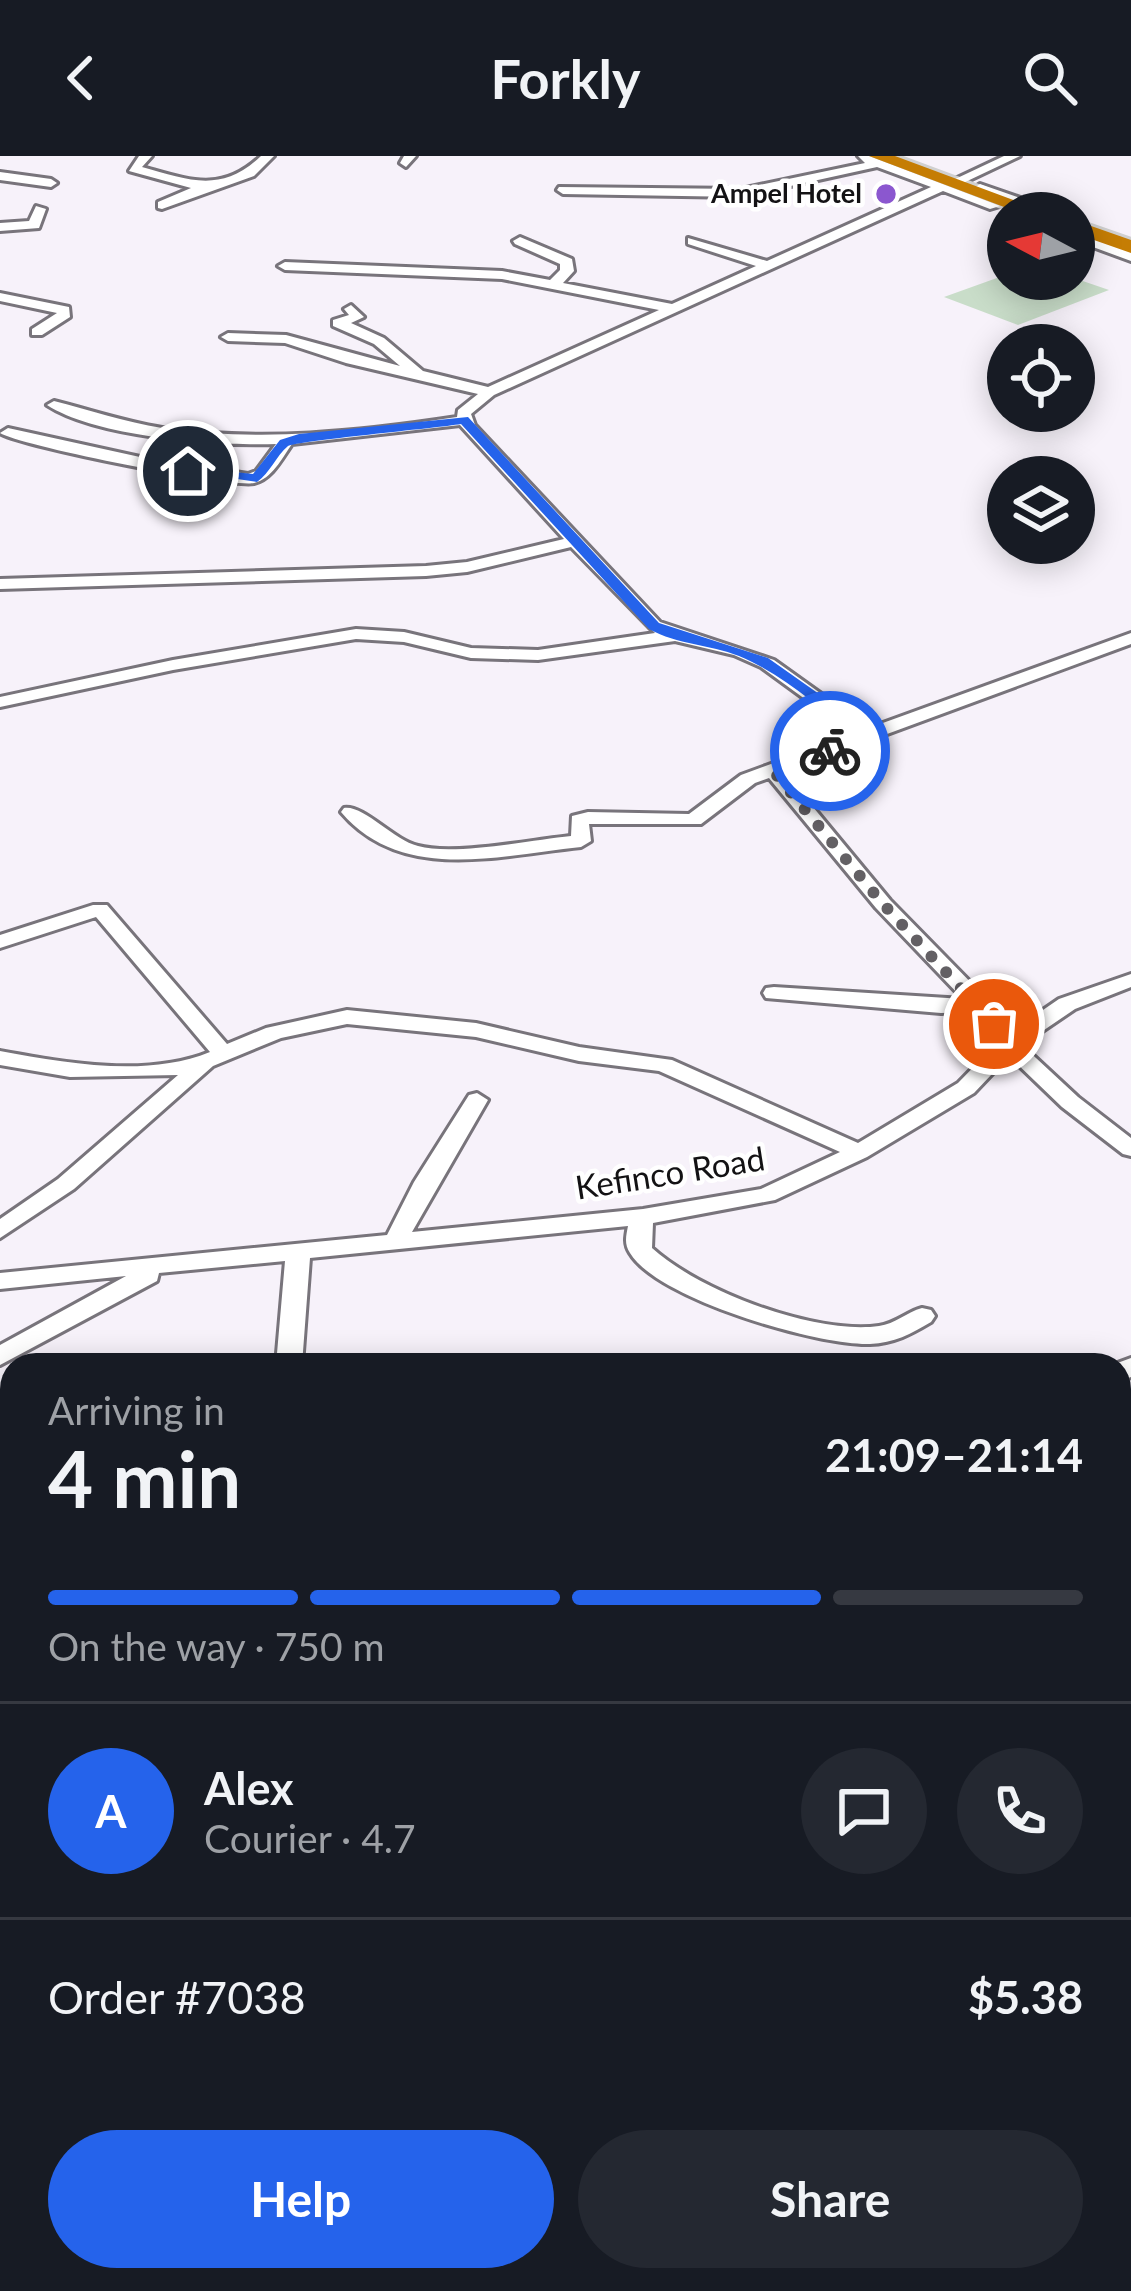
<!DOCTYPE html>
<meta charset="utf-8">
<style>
:root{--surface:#171b24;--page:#242831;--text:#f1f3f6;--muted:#9ea1a6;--line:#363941;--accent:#2563eb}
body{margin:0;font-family:Lato,sans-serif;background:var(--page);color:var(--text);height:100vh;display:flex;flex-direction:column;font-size:45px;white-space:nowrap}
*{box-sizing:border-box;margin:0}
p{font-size:39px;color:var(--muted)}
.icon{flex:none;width:66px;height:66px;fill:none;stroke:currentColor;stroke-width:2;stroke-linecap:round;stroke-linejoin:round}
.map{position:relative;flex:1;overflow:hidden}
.drawer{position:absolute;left:0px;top:1197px;width:1131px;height:939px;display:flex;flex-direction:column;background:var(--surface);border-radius:36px 36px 0 0;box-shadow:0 6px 30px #0003}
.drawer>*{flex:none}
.needle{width:78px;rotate:277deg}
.buttons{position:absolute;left:987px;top:36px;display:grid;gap:24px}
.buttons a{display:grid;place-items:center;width:108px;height:108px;border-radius:50%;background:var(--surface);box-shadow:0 6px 30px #0003;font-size:60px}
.pin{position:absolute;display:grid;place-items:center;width:102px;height:102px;color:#fff;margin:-51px;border:6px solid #fff;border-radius:50%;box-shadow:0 3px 12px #0007}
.courier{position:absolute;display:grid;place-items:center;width:120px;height:120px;margin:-60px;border:9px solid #2563eb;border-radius:50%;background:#fff;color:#222;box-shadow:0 3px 15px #0007}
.head em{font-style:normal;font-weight:700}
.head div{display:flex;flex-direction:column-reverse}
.head{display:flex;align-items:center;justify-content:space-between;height:204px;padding:0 48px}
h1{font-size:78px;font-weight:700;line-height:90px}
.bar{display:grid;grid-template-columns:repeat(4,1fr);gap:18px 12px;align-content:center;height:144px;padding:0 48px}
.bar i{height:15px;border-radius:9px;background:var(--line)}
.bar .selected{background:var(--accent)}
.bar p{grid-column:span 4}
.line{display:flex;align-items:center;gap:30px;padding:0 48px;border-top:3px solid var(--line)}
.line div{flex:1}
.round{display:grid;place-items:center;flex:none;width:126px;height:126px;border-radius:63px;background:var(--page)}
.action{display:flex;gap:24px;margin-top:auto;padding:24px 48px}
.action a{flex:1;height:138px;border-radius:72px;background:var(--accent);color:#fff;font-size:48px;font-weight:700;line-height:138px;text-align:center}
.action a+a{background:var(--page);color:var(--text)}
header{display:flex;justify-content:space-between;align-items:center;height:156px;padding:0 48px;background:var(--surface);font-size:54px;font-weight:700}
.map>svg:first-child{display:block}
.green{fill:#c9ddc9}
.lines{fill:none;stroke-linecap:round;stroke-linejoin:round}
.minor-casing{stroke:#78747b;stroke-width:6}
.highway-casing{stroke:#d0d0d0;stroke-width:6}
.minor{fill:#fff;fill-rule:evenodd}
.highway{fill:#c57d04;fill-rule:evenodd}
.route{fill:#2563eb}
.done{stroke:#636064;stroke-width:12;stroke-dasharray:0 21.6}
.poi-dot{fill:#8b57cf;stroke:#fff;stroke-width:4.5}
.labels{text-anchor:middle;stroke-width:9;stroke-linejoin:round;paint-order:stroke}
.far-poi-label{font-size:27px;font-weight:bold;fill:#131214;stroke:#fff;text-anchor:end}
.street-label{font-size:33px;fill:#131214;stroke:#fff}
</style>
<header><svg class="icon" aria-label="back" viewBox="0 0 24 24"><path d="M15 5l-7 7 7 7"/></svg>Forkly<svg class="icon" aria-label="search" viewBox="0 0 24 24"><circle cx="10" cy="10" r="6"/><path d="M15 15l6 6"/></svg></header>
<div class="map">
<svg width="1131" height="2135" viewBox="0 0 1131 2135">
<rect width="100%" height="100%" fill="#f7f2fa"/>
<path class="green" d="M1008,118V123L1074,122L1109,134L1018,169L944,141Z"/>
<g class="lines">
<g class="minor-casing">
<path id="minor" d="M139,0H152L142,11C189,24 221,38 261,0H274L254,20L162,53L158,52V46L191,32L129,15Z
M404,0H416L406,11L400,7Z
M858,0H869L1000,50L990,53L943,35L494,239L471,258L475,269L660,466L774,504L869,572L1131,477V488L784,616L890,744L988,844L1011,876L1059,843L1131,818V831L1075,853L1022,889L1078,941L1131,982V1000L1123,998L1062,951L1009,900L974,937L867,1001L775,1044L653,1067L652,1092C699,1135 815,1179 879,1170C895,1168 907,1156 922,1152L931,1154L935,1160L931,1166C911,1178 894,1187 870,1188C819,1190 657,1143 630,1097C624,1088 626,1080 628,1070L310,1102L302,1209H276L285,1105L159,1117L157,1125L0,1209V1189L126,1120L0,1133V1117L387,1079L414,1026L469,939L477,937L488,944L412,1076L643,1053L761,1033L840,996L659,915L579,905L476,881L347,868L281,882L213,910L74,1033L0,1082V1063L58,1023L178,919L70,921L0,909V895C66,907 146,922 210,896L96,761L0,792V779L93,749H107L227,888L266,872L347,854L476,867L579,891L672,904L858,987L958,927L997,887L974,856L941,857L766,842L763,837L766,832L774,831L963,843L876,752L769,622L755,627L701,668H589L591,685L581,691C500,699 402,728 341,656L344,652C364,649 393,684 418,690C454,700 531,684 571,680L572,660L588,656L689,658L741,619L853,578L761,511L734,499L675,485L538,504L471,502L404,486L356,483L173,514L0,551V541L173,504L356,473L404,476L471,492L538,494L655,477L571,391L467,416L426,420L0,433V423L426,410L467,406L564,383L460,269L292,288C282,302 272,323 254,327C230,332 21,290 0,277L8,272L149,303L248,318L256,315L276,288C216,290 96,281 47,249L54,245C90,254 125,266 162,272C261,286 359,276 457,261L458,254L478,238L346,207L285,187L228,185L221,181L228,177L286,179L400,210L374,188L333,170V164L349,159L344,153L351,149L364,161L351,167L384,182L423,215L488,231L659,154L502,123L285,114L278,110L285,106L502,115L550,124L560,114V108L515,88L513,85L520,81L572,103L574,115L563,127L672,148L756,110L688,88V82L767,105L931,31L877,11L741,41L563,38L557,34L559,31L741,33L865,7Z
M1004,0H1020L961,28L951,25Z
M0,16L51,23L57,27L51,31L0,24Z
M980,28L1055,54L1056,57H1038L976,35L974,32Z
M36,50L46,53L39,72L0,75V67L29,65Z
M1074,76L1131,96V105L1074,84Z
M0,137L69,151L70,161L42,179H32V173L57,157L0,145Z
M1131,1202V1221L1119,1225V1209H1112Z
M1119,1956H1131V1988H1119Z
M1131,1988V2031L1119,2036V1993Z
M109,2124H152L157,2135H114Z
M235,2124H274L269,2135H230Z
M323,2124H359L364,2135H328Z
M781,2124H838L833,2135H776Z"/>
</g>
<g class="highway-casing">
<path id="highway" d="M869,0H895L1048,57H1020Z
M1074,64L1131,84V97L1074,77Z"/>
</g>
<use href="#minor" class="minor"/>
<use href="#highway" class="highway"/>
</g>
<path class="route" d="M468,261L659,467L768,502L873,576V583L824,598V591L857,579C819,552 781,517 739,500C709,488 678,489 649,473L461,268C438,272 295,285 288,290C276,300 270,317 257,326L182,315L188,311L253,318L280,284L299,278Z"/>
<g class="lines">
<path class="done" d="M830,595L774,616L883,748L994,868"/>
</g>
<circle class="poi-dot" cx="886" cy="38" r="12"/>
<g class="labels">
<g class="far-poi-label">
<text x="862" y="47">Ampel Hotel</text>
</g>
<g class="street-label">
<text transform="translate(670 1017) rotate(-9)" y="12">Kefinco Road</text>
</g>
</g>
</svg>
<div class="buttons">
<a><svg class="needle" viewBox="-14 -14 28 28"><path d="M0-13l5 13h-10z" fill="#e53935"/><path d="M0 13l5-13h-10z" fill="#9ea1a6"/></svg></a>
<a><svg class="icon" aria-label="locate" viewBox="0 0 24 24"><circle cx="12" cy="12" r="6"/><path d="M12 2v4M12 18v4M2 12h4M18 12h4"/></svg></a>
<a><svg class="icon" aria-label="layers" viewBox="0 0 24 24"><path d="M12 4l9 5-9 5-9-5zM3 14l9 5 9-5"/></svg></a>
</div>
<div class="pin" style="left:994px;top:868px;background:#ea580c"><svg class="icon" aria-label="bag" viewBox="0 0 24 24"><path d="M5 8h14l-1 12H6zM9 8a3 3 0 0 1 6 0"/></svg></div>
<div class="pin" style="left:188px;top:315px;background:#1f2937"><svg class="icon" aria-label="home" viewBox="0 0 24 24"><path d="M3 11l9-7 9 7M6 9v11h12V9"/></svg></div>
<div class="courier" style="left:830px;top:595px"><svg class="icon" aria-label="bike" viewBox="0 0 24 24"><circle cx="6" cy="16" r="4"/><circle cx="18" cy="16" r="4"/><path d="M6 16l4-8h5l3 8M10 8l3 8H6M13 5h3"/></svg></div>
<section class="drawer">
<div class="head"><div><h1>4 min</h1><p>Arriving in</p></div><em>21:09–21:14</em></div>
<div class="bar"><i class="selected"></i><i class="selected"></i><i class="selected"></i><i></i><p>On the way · 750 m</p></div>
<div class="line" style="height:216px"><b class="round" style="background:var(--accent);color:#fff">A</b><div><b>Alex</b><p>Courier · 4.7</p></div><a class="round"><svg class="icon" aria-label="chat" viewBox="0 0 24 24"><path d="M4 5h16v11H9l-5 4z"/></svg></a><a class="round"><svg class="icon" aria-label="phone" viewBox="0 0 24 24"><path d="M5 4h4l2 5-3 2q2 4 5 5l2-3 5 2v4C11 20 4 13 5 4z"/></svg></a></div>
<div class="line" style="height:156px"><div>Order #7038</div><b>$5.38</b></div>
<div class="action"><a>Help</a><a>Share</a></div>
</section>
</div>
